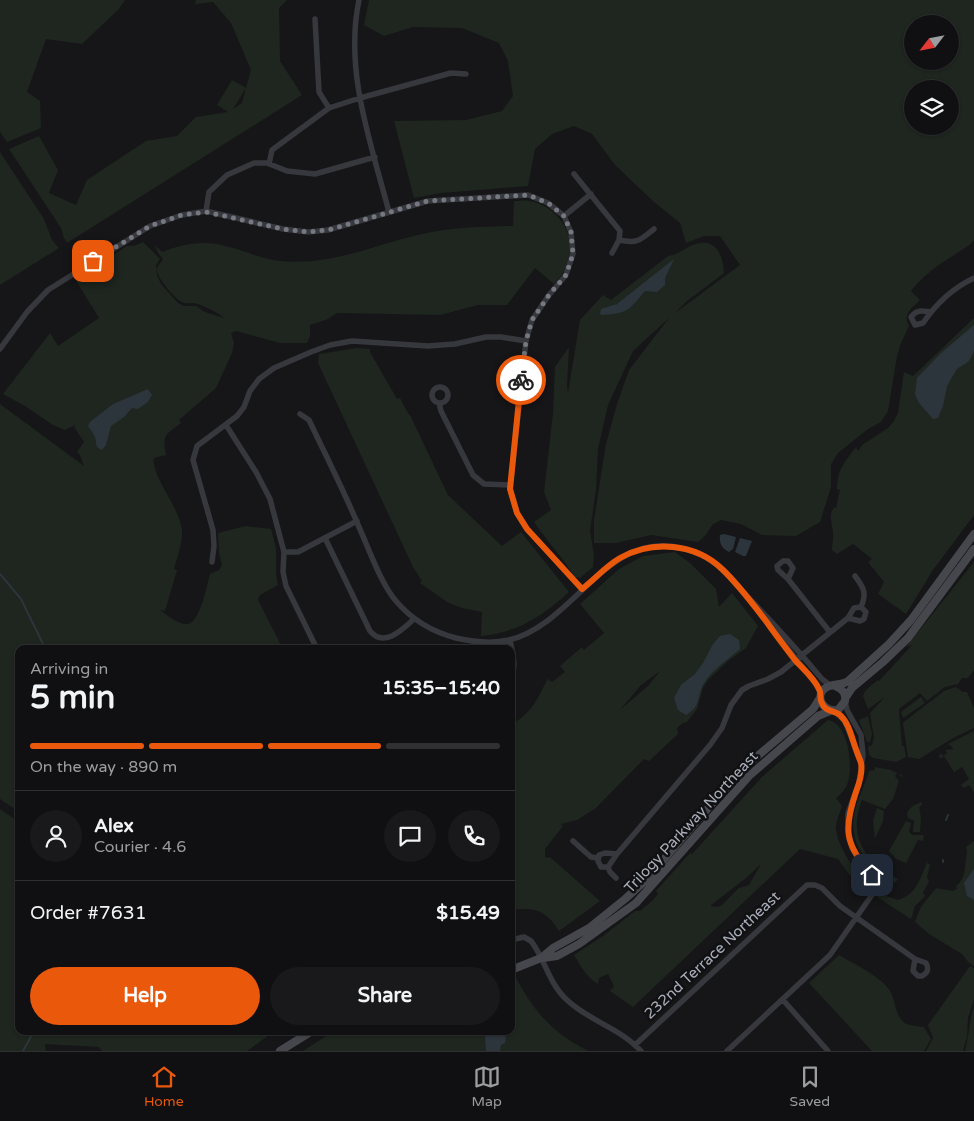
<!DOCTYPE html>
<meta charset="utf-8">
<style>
:root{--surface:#101012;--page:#19191b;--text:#f1f3f6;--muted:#9c9d9f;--line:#303032;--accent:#ea580c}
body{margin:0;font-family:"Varela Round",sans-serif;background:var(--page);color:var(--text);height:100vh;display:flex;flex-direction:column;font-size:19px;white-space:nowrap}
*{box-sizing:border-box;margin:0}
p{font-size:16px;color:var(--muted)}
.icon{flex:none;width:28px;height:28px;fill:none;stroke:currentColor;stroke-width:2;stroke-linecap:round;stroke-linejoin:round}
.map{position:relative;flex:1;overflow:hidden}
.sheet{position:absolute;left:15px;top:645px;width:500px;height:390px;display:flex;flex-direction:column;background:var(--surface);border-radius:10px;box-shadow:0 1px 4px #0004,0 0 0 1px var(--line)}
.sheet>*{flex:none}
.needle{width:32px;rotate:238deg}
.buttons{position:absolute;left:904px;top:15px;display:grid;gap:10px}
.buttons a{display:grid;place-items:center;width:55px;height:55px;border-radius:50%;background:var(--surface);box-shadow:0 1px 4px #0004,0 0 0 1px var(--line);font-size:25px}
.pin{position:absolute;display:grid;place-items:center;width:42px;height:42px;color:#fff;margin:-21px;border-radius:10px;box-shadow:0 2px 8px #0006}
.courier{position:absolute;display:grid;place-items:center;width:50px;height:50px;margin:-25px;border:4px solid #ea580c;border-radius:50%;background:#fff;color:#222;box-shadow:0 1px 6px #0007}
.head em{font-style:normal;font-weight:800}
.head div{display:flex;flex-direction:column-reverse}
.head{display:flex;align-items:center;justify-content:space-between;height:85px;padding:0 15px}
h1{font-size:32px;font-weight:800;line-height:38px}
.bar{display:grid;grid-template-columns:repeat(4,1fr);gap:8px 5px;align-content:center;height:60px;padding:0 15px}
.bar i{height:6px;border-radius:4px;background:var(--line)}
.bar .active{background:var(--accent)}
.bar p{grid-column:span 4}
.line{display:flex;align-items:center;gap:12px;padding:0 15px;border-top:1px solid var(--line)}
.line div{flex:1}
.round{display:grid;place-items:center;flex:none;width:52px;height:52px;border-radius:26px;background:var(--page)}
.cta{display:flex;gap:10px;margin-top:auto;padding:10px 15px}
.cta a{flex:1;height:58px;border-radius:30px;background:var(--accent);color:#fff;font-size:20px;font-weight:800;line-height:58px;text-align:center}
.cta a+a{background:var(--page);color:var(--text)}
.dock{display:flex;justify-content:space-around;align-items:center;height:70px;border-top:1px solid var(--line);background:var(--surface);font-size:14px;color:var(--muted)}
.dock a{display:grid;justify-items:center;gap:2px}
.dock .active{color:var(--accent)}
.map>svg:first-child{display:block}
.green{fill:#1e261f;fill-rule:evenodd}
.water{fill:#2c353c}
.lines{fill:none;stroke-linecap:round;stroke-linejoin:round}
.stream{stroke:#2c353c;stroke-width:2}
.street{stroke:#37383d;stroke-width:5.5}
.secondary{stroke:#45474d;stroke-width:8}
.done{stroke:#757880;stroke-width:5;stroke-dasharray:0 9}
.route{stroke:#ea580c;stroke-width:6}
.labels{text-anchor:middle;stroke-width:5;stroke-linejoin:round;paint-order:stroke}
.street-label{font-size:15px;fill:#a8adb8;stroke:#111113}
</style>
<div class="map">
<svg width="974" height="1051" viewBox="0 0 974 1051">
<rect width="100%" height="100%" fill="#161618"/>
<path class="green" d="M0,0H125L119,9L82,44L46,39L27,92L40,101L41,128L7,142L0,132Z
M196,0H287L279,8L280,61L302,95L67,243L64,238L61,228L9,149L39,136L58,170L49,193L76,205L87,180L146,141L177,136L196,117L228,112L217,105L232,80L246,88L233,109L242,103L251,70L231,23L213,2L195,4Z
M369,0H974V240C967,248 960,251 951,257C936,266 921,278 911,291L920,300C912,308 902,314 909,326L901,343L897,356L888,411L881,422L868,429L838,453L831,464V487L820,522L796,536L762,535L741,524L721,520L713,524L705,536L698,542L651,535L616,543H594V520L606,444L617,404L629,370L669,318L633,351L608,405L598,449L596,490L590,531L594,555L593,567L580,578L575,577C563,558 547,541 534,522L551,510L544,492L553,413L555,367L569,347L567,385L568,393L580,320L603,295L611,300L668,256C678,255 685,248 693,245C716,236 723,255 724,273L686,302L675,313L740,265L720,236H704L686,243L680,223L654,202L615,165L592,134L574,126L552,134L535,149L528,186L441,193L414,198L394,121L466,120L502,111L513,96L508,61L499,43L462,28L413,27L384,36L364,25ZM912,24H950V61H912ZM912,89H950V126H912Z
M0,152L44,219L52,240L59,248L0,285Z
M514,201C520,201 525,200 530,201C556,206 575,232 570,257C568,268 561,276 554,284L535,268L507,305H478L440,315L337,313L328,319L310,325V336L307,343H280L236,331L231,333L234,343L232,353L216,388L179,420L181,423C165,435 162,435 166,455L154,458C151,476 179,506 182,530C183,543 177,557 174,569L177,570L165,611L160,610C167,615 178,625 188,624C200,622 207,585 210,574L219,570L222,565L219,553L218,533L246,526L271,529L276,548V575L278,585L260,595L258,600L283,649H19V812L0,799V404L84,466L80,455L77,452L84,442L74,427L75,425L65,430L53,425L25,406L3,394L50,333L58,346L99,318L75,279L127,246H134L143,242L160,259L156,265L157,275L161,284L178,303L184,306H196L205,312L224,318C219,313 201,304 193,303C189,303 186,304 182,302C175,299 155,276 157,268C158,265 162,262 163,259L158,253L155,245L162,252C183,244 203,240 225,246C244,250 261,259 280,261C332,266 373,245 422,234C452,227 483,227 513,226Z
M974,318V515L933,570L906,614L878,594L884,582L868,562L872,559L853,544L837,554L832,550C832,545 833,542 833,537C834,525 827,518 834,507L836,508L840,489L837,490C837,470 844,463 856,447L858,451L862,445L888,428L894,421L898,413L904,372L913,376Z
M357,348L370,349V352L397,399L400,398L409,415H410L448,495L502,546L521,532L569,592C541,617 519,632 481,636L482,612L462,608L447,602L420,583L422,581L413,567L318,363L319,354Z
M675,552L690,563L716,589L719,607L732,593L758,626L746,648L728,661L708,680L703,688L697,709L687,722L683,723L677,728L678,734L649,761L644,759L596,808L577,820L561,824L563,826L545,849V857L551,858L600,901L559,931C546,910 535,907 511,910V725C532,712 536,702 547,680L548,679L552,682L565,672L560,666L582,647L584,650L604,633L580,604L619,569L643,556ZM660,671L648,686L620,710L641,685Z
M974,562V670L968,678H962L958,684L945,687L927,701L920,693L899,709L902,746H904L906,757L896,762L873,758L869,755L868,747L872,745L874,738L870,713L885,697L868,709L863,696C866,688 872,685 878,680L879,681L912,645L906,647Z
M956,687L963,692H967L974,708V728L955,737L919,759L908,757L903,723L905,721L944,691Z
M921,697L925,703L903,718L901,712Z
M868,716L872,734L870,742H867L859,720Z
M828,720C849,724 853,766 848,782C846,789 841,794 836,798L842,806C840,813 835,823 836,830C839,849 854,869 866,883L865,888L848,873L838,859L800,849L633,1007L610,991L614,986L608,974L599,978L598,984C586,977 581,966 574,955L603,936L635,911H640L652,901L658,894L656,891L690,853L692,854L762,777ZM761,864L749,885L739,888L722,905L718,907L710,906L746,878Z
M974,731V792L969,785L964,788L961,785L969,779L962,767L954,772L944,756L940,759L939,756L941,753L943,756L947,753L945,750L954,749L948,744Z
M875,767L891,770L903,776L902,777L897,773L895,776L899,781L893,799L885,809L862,800C847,838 866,862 898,879L895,883C869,866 847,846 855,811C858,798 865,785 869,771L875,770Z
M922,802V805L919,807L921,818L920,832H913L914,821L908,818L907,813C910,807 915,804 922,802Z
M877,808L884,811L883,821L875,839L873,821Z
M0,809L19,822V1031H275L247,1051H102L99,1047L45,1044L46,1051H0Z
M906,821L911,823L909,832L912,835H924L923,841L918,840L906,863L896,859L889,851Z
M974,841V966L969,963L962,954L929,934L915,922L921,907L936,888L953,891L957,889L956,886C966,878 964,870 966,860C966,855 968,853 966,847Z
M927,863L930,864L927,878L929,881L923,893L925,896L915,906L911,919L877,897L880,892L883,891L886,896L898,900C917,894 919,880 927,863Z
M839,955C854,964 878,975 888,988C897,999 893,1014 905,1023C909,1026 919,1026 924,1027L931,1039L924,1051H872L809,983Z
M970,966L974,968V999L968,1018L967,1037L963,1051H926L933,1038L928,1025Z
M516,978C536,1014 551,1031 588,1051H303L334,1031H511V979Z
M974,1006V1051H965C969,1036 969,1021 974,1006Z"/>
<path class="water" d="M674,259L665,278V285L657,292L645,291C628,311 629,313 602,315L600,314L601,309L617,304Z
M974,325V351L969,361L957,369L947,386L943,406L938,418L933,419L919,403L915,394L917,378L940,354Z
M148,389L152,395L148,402L138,409L132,408L124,417L111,426L106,445L102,450C94,447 97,443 95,437C93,433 90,429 88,426L90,422L113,404Z
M724,534L736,537L733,549L729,552C722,548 719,544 720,535Z
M740,538L752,541L746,556H743L735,552Z
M730,634L739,640L740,649C728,660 711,670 703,685C696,699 702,705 686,715L678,710L674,698L681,685L695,674L703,663L713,644L720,636Z
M974,869V900L967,896L964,883Z
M495,1031L506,1037L505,1043L501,1045L500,1051H486L485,1036L489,1033Z"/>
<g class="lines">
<path class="stream" d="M0,574L21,599L44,646V649
M946,820L948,815
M943,862V860
M23,1051L34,1031"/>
<path class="street" d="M359,0C344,71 371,143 389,212
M315,19L319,92L329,108
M269,164L272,150L329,108L360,98L451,73L466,74
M574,174L620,231L619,240L612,253
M206,211L209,192L227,175L254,163H267L287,171L315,174L375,157
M564,216L591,194
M619,240C638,244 640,240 654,229
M931,312C922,311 917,309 911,317L915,325L923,323C936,304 953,288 974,278
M0,349L27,312L48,290L150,226L182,215L206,211L283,229L308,232L328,230L428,201L528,195L548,203L564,216L571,232L573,254L566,275L549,295L532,320L526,341L510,489L517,513L527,529L582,589
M432 395a8 8 0 1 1 16 0a8 8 0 1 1-16 0Z
M439,403L441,411L473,475L484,484L510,485
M300,414L309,420C326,456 344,491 359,527C369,549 381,584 396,601C412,620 433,632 456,638C473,642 492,644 509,640C580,623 612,513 701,555C719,563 732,580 746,595C772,622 798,650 822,679L831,686
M226,425L256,472L270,499L284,552L283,572L286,586L317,649
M325,538L370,631C384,648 402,630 414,619
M284,552H298L357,521
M212,562L214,546L213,530L193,460L197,446L237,416L244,407L250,391L259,379L274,368L311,352L330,345L352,341L428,346L455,344L486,337H501L526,341
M855,576C864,588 867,593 861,607
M788,579L793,568L788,561H783L777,566L778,570L788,579L829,631
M761,615L816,684L821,694
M510,640C512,651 517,666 511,676
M834,711L845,721L861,763
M573,841L591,857L598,858
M617,854L608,867H601L598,861L599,855L605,853L617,854L710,745L722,728L731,705L742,690L749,686L768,679L781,672L848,618L854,608L861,607L866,612L864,619L860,621L848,618
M608,867L610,872L616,878
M511,940L524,937L531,941C545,959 549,984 567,1000C589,1021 620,1028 641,1051
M783,1000L828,1051
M635,1045L807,885H815L822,888L840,906L915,959L926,963C929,969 928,973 922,976H918L913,971L915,959
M727,1051L830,955L881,882L871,875L861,863L852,848L848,830V813L859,783L863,755L861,735L847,710L845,701"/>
<path class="secondary" d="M835,686C843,689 846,693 845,701L838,710C823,713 813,695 827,687C833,684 840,685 847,682L889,644L911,620L974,534
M846,697L852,688L883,662L908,638L974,549
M543,958L557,956L579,944L636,903L749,776L818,716L830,711
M511,970L541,958L553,948L589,928L625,899L646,880L741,770L813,709L820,698
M280,1051L312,1031"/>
</g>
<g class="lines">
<path class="done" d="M93,261L150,226L182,215L206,212L283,229L308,232L328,230L428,201L528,195L548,203L564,216L571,232L573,254L566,275L549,295L532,320L526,341L521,380"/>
<path class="route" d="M521,380L510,489L517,513L527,529L582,589C595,579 606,566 620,558C652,540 695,543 722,569C738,584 752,603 766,621C775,634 785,647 795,660C803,669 814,678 819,689C822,694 819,699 822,703C825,712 834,710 840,715C850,724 852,740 857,752C858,756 860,759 861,763C863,772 859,784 856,792C843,830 845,845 872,875"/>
</g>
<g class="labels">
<g class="street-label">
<text transform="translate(691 822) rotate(-47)" y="5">Trilogy Parkway Northeast</text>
<text transform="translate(712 955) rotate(-43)" y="5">232nd Terrace Northeast</text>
</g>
</g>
</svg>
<div class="buttons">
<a><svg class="needle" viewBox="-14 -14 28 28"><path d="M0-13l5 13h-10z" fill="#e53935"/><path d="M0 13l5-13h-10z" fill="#9c9d9f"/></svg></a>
<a><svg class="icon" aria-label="layers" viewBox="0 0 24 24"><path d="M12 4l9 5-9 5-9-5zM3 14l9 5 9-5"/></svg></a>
</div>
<div class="pin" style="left:93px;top:261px;background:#ea580c"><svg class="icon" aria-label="bag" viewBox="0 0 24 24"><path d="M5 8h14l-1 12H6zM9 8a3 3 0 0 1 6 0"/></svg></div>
<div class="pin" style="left:872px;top:875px;background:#1f2937"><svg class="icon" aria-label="home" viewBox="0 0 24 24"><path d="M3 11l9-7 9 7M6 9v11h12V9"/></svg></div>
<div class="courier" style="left:521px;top:380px"><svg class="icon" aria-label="bike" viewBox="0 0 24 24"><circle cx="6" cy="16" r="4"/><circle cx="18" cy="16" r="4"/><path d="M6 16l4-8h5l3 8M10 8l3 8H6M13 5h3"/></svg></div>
<section class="sheet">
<div class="head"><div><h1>5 min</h1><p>Arriving in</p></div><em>15:35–15:40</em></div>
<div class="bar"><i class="active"></i><i class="active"></i><i class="active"></i><i></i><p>On the way · 890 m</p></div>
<div class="line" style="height:90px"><a class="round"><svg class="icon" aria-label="person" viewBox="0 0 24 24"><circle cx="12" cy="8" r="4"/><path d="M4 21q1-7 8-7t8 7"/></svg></a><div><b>Alex</b><p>Courier · 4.6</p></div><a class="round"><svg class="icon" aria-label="chat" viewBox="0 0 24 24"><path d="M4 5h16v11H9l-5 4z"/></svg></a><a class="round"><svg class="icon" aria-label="phone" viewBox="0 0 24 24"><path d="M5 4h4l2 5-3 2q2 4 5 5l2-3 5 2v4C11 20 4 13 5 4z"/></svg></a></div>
<div class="line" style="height:65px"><div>Order #7631</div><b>$15.49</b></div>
<div class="cta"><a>Help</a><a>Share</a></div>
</section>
</div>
<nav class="dock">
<a class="active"><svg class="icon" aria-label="home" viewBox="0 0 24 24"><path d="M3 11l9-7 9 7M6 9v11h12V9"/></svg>Home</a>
<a><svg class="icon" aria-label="map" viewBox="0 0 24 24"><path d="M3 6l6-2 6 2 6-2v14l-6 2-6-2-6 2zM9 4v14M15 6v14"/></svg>Map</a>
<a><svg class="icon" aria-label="saved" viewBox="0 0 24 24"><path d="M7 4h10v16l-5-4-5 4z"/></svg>Saved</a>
</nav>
